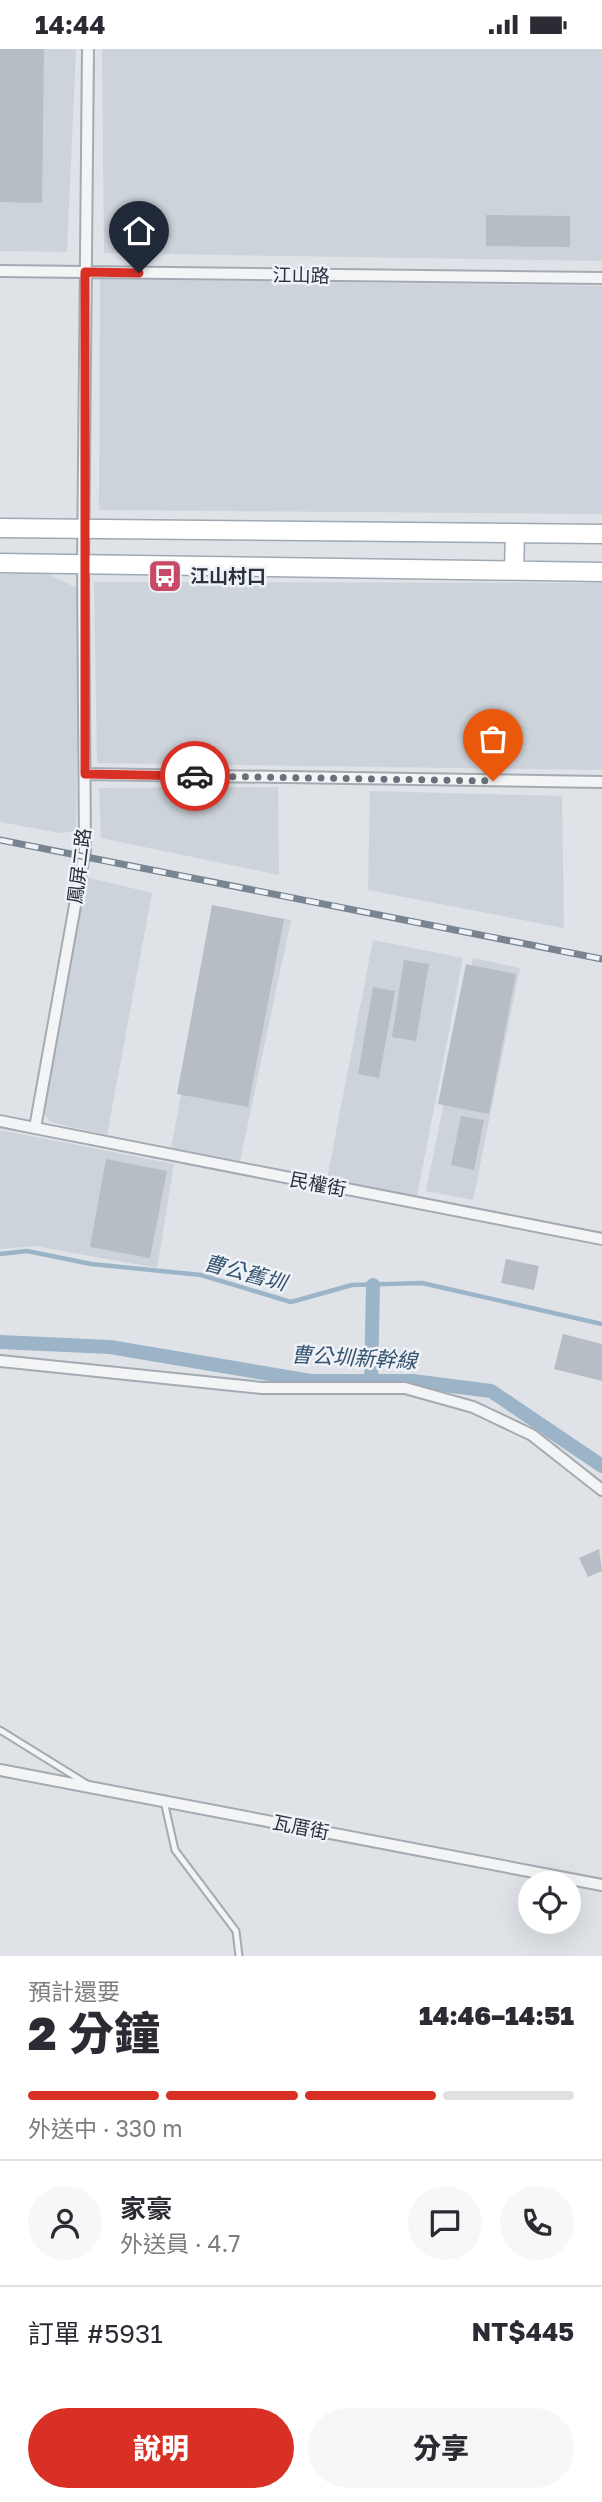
<!DOCTYPE html>
<html lang="zh-TW">
<meta charset="utf-8">
<style>
:root{--surface:#fff;--page:#f7f7f7;--text:#2b2b33;--muted:#7c7c81;--line:#e1e1e2;--accent:#d93025}
body{margin:0;font-family:"Golos Text","Noto Sans TC",sans-serif;background:var(--page);color:var(--text);height:100vh;display:flex;flex-direction:column;font-size:26px;white-space:nowrap}
*{box-sizing:border-box;margin:0}
p{font-size:23px;color:var(--muted)}
.icon{flex:none;width:38px;height:38px;fill:none;stroke:currentColor;stroke-width:2;stroke-linecap:round;stroke-linejoin:round}
.map{position:relative;height:1907px;overflow:hidden}
.side{display:flex;flex-direction:column;background:var(--surface);flex:1}
.side>*{flex:none}
.buttons{position:absolute;left:518px;top:1822px;display:grid;gap:14px}
.buttons a{display:grid;place-items:center;width:63px;height:63px;border-radius:50%;background:var(--surface);box-shadow:0 7px 28px #0002;font-size:35px}
.pin{position:absolute;display:grid;place-items:center;width:60px;height:60px;color:#fff;margin:-72px -30px;border-radius:50% 50% 50% 0;rotate:-45deg;box-shadow:0 0 7px #0007}
.pin .icon{rotate:45deg}
.courier{position:absolute;display:grid;place-items:center;width:70px;height:70px;margin:-35px;border:5px solid #d93025;border-radius:50%;background:#fff;color:#222;box-shadow:0 2px 9px #0007}
.headline em{font-style:normal;font-weight:800}
.headline div{display:flex;flex-direction:column-reverse}
.headline{display:flex;align-items:center;justify-content:space-between;height:119px;padding:0 28px}
h1{font-size:46px;font-weight:800;line-height:52px}
.bar{display:grid;grid-template-columns:repeat(4,1fr);gap:10px 7px;align-content:center;height:84px;padding:0 28px}
.bar i{height:9px;border-radius:5px;background:var(--line)}
.bar .on{background:var(--accent)}
.bar p{grid-column:span 4}
.line{display:flex;align-items:center;gap:18px;padding:0 28px;border-top:2px solid var(--line)}
.line div{flex:1}
.round{display:grid;place-items:center;flex:none;width:74px;height:74px;border-radius:37px;background:var(--page)}
.primary-button{display:flex;gap:14px;margin-top:auto;padding:14px 28px}
.primary-button a{flex:1;height:80px;border-radius:42px;background:var(--accent);color:#fff;font-size:28px;font-weight:800;line-height:80px;text-align:center}
.primary-button a+a{background:var(--page);color:var(--text)}
.status{display:flex;justify-content:space-between;align-items:center;height:49px;padding:0 35px;background:var(--surface);direction:ltr}
.status svg{height:19px;fill:currentColor}
.map>svg:first-child{display:block}
.built{fill:#cdd3da}
.lines{fill:none;stroke-linecap:round;stroke-linejoin:round}
.stream{stroke:#9cb4c7;stroke-width:4.5}
.canal{stroke:#9cb4c7;stroke-width:14}
.building{fill:#b7bdc4}
.lane-casing{stroke:#a5aab2;stroke-width:9}
.street-casing{stroke:#a5aab2;stroke-width:14}
.primary-casing{stroke:#9fa9b3;stroke-width:21}
.lane{stroke:#f2f4f6;stroke-width:5}
.street{stroke:#f2f4f6;stroke-width:10}
.primary{stroke:#fff;stroke-width:18}
.rail-casing{stroke:#798491;stroke-width:7}
.rail{stroke:#eff2f6;stroke-width:4.5;stroke-dasharray:13;stroke-linecap:butt}
.done{stroke:#69707a;stroke-width:7;stroke-dasharray:0 12.6}
.route{stroke:#d93025;stroke-width:9}
.labels{text-anchor:middle;stroke-width:5;stroke-linejoin:round;paint-order:stroke}
.street-label{font-size:19px;fill:#29323e;stroke:#eff2f6}
.poi-label{font-size:19px;font-weight:bold;fill:#29323e;stroke:#eff2f6;text-anchor:start}
.water-label{font-size:21px;font-style:italic;fill:#355471;stroke:#eff2f6}
</style>
<div class="status"><b>14:44</b><svg viewBox="0 0 49 12"><path d="M0 12V9h3v3zM5 12V6h3v6zM10 12V3h3v9zM15 12V0h3v12zM26 1h20v11H26zM47 4h2v5h-2z"/></svg></div>
<div class="map">
<svg width="602" height="1907" viewBox="0 0 602 1907">
<rect width="100%" height="100%" fill="#dfe3e8"/>
<path class="built" d="M0,0H76L67,203L0,202Z
M102,0H602V212L104,204Z
M100,230L602,237V465L99,461Z
M0,525H48L79,540L76,782L60,784L0,773Z
M94,533L602,534V721L97,714Z
M278,738L279,826L101,789L99,739Z
M370,742L562,747L564,879L368,841Z
M86,828L152,844L107,1086L50,1073L41,1061Z
M217,858L291,871L240,1112L171,1099Z
M373,891L463,909L417,1147L327,1130Z
M473,909L520,919L473,1151L426,1142Z
M0,1081L174,1115L157,1219L35,1197L0,1200Z"/>
<g class="lines">
<path class="stream" d="M0,1205L27,1202L91,1215L201,1226L291,1253L352,1236L422,1234L602,1275"/>
<path class="canal" d="M0,1293L110,1298L311,1332H413L491,1342L602,1417
M371,1332L373,1236"/>
</g>
<path class="building" d="M0,0H44L42,154L0,153Z
M486,166L570,167V198L486,197Z
M212,856L284,870L248,1058L177,1045Z
M404,911L429,915L416,992L392,988Z
M466,915L516,925L489,1065L438,1055Z
M373,938L395,942L379,1029L358,1025Z
M461,1067L484,1071L474,1121L451,1116Z
M106,1110L167,1122L150,1209L90,1198Z
M506,1210L539,1217L534,1241L501,1234Z
M563,1285L602,1295V1332L554,1320Z
M599,1500L602,1522L588,1528L579,1509Z"/>
<g class="lines">
<g class="lane-casing">
<path id="lane" d="M0,1681L87,1735
M164,1752L175,1801L236,1882L239,1907"/>
</g>
<g class="street-casing">
<path id="street" d="M0,222L602,229
M85,725L602,733
M0,1072L35,1079L85,801L83,515L88,0
M35,1079L602,1190
M0,1312L262,1339H405L473,1358L532,1386L602,1441
M0,1721L602,1836"/>
</g>
<g class="primary-casing">
<path id="primary" d="M0,479L602,485
M0,514L602,523
M514,522L515,484"/>
</g>
<use href="#lane" class="lane"/>
<use href="#street" class="street"/>
<use href="#primary" class="primary"/>
<g class="rail-casing">
<path id="rail" d="M0,791L602,910"/>
</g>
<use href="#rail" class="rail"/>
</g>
<g class="lines">
<path class="done" d="M195,727L493,732"/>
<path class="route" d="M139,224L85,223V725L195,727"/>
</g>
<defs>
<g id="bus-square" transform="scale(1.75)"><rect x="-9" y="-9" width="18" height="18" rx="4" fill="#c84966" stroke="#eff2f6"/><path d="M-5-6H5V4H4V6H2V4H-2V6H-4V4H-5ZM-3.5-4V0h7V-4ZM-3.5 1.2v1.5H-2V1.2ZM2 1.2v1.5H3.5V1.2Z" fill="#fff"/></g>
</defs>
<g fill-rule="evenodd">
<use href="#bus-square" x="165" y="527"/>
</g>
<g class="labels">
<g class="street-label">
<text transform="translate(301 226) rotate(1)" y="7">江山路</text>
<text transform="translate(79 817) rotate(-83)" y="7">鳳屏二路</text>
<text transform="translate(318 1135) rotate(11)" y="7">民權街</text>
<text transform="translate(301 1778) rotate(11)" y="7">瓦厝街</text>
</g>
<g class="poi-label">
<text x="190" y="534">江山村口</text>
</g>
<g class="water-label">
<text transform="translate(245 1224) rotate(15)" y="7">曹公舊圳</text>
<text transform="translate(354 1309) rotate(3)" y="7">曹公圳新幹線</text>
</g>
</g>
</svg>
<div class="buttons">
<a><svg class="icon" aria-label="locate" viewBox="0 0 24 24"><circle cx="12" cy="12" r="6"/><path d="M12 2v4M12 18v4M2 12h4M18 12h4"/></svg></a>
</div>
<div class="pin" style="left:493px;top:732px;background:#ea580c"><svg class="icon" aria-label="bag" viewBox="0 0 24 24"><path d="M5 8h14l-1 12H6zM9 8a3 3 0 0 1 6 0"/></svg></div>
<div class="pin" style="left:139px;top:224px;background:#1f2937"><svg class="icon" aria-label="home" viewBox="0 0 24 24"><path d="M3 11l9-7 9 7M6 9v11h12V9"/></svg></div>
<div class="courier" style="left:195px;top:727px"><svg class="icon" aria-label="car" viewBox="0 0 24 24"><path d="M5 17H2v-5l4-1 3-4h7l3 4 3 1v5h-3M9 17h6M6 11h13"/><circle cx="7" cy="17" r="2"/><circle cx="17" cy="17" r="2"/></svg></div>
</div>
<section class="side">
<div class="headline"><div><h1>2 分鐘</h1><p>預計還要</p></div><em>14:46–14:51</em></div>
<div class="bar"><i class="on"></i><i class="on"></i><i class="on"></i><i></i><p>外送中 · 330 m</p></div>
<div class="line" style="height:126px"><a class="round"><svg class="icon" aria-label="person" viewBox="0 0 24 24"><circle cx="12" cy="8" r="4"/><path d="M4 21q1-7 8-7t8 7"/></svg></a><div><b>家豪</b><p>外送員 · 4.7</p></div><a class="round"><svg class="icon" aria-label="chat" viewBox="0 0 24 24"><path d="M4 5h16v11H9l-5 4z"/></svg></a><a class="round"><svg class="icon" aria-label="phone" viewBox="0 0 24 24"><path d="M5 4h4l2 5-3 2q2 4 5 5l2-3 5 2v4C11 20 4 13 5 4z"/></svg></a></div>
<div class="line" style="height:91px"><div>訂單 #5931</div><b>NT$445</b></div>
<div class="primary-button"><a>說明</a><a>分享</a></div>
</section>
